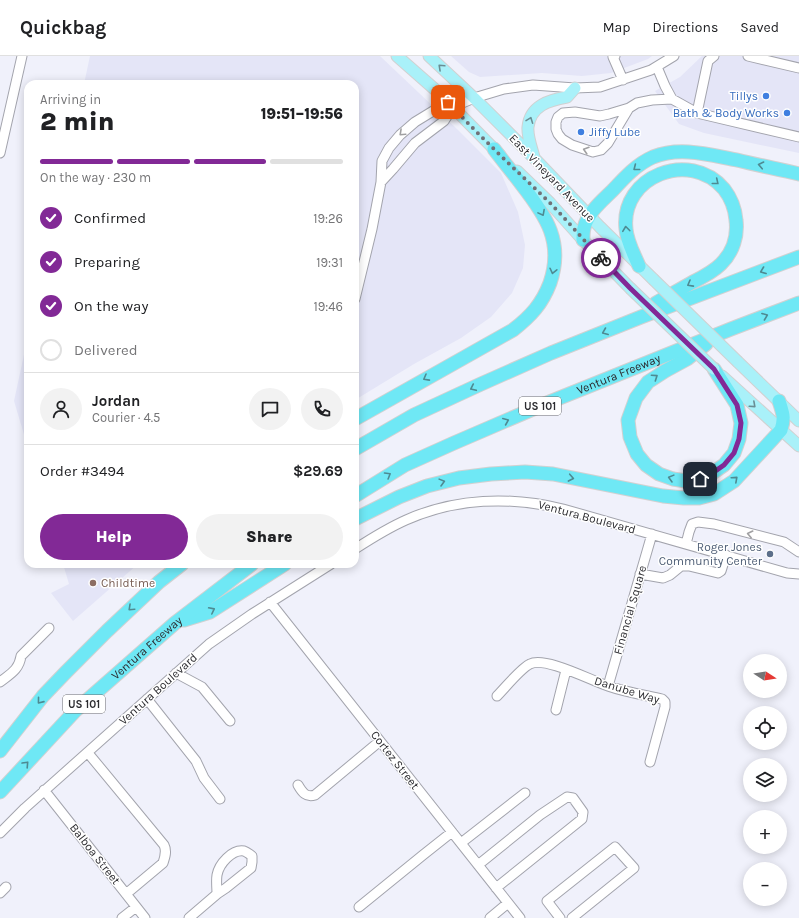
<!DOCTYPE html>
<meta charset="utf-8">
<style>
:root{--surface:#fff;--page:#f2f2f2;--text:#202124;--muted:#757577;--line:#e0e0e0;--accent:#822996}
body{margin:0;font-family:Karla,sans-serif;background:var(--page);color:var(--text);height:100vh;display:flex;flex-direction:column;font-size:15px;white-space:nowrap}
*{box-sizing:border-box;margin:0}
p{font-size:13px;color:var(--muted)}
.icon{flex:none;width:22px;height:22px;fill:none;stroke:currentColor;stroke-width:2;stroke-linecap:round;stroke-linejoin:round}
.map{position:relative;flex:1;overflow:hidden}
.side{position:absolute;left:24px;top:24px;width:335px;height:488px;display:flex;flex-direction:column;background:var(--surface);border-radius:12px;box-shadow:0 2px 10px #0003}
.side>*{flex:none}
.needle{width:26px;rotate:102deg}
.tools{position:absolute;left:743px;top:598px;display:grid;gap:8px}
.tools a{display:grid;place-items:center;width:44px;height:44px;border-radius:50%;background:var(--surface);box-shadow:0 2px 10px #0003;font-size:20px}
.pin{position:absolute;display:grid;place-items:center;width:34px;height:34px;color:#fff;margin:-17px;border-radius:8px;box-shadow:0 2px 6px #0006}
.courier{position:absolute;display:grid;place-items:center;width:40px;height:40px;margin:-20px;border:3px solid #822996;border-radius:50%;background:#fff;color:#222;box-shadow:0 1px 5px #0007}
.summary em{font-style:normal;font-weight:800}
.summary div{display:flex;flex-direction:column-reverse}
.summary{display:flex;align-items:center;justify-content:space-between;height:68px;padding:0 16px}
h1{font-size:26px;font-weight:800;line-height:30px}
.bar{display:grid;grid-template-columns:repeat(4,1fr);gap:6px 4px;align-content:center;height:48px;padding:0 16px}
.bar i{height:5px;border-radius:3px;background:var(--line)}
.bar .selected{background:var(--accent)}
.bar p{grid-column:span 4}
.line{display:flex;align-items:center;gap:10px;padding:0 16px;border-top:1px solid var(--line)}
.line div{flex:1}
.round{display:grid;place-items:center;flex:none;width:42px;height:42px;border-radius:21px;background:var(--page)}
ol{padding:0 16px;list-style:none}
li{display:flex;align-items:center;gap:12px;height:44px}
li p{margin-inline-start:auto}
li .icon{padding:4px;border-radius:50%;background:var(--accent);color:#fff;stroke-width:4}
li:last-child{color:var(--muted)}
li i{width:22px;height:22px;border:2px solid var(--line);border-radius:50%}
.cta{display:flex;gap:8px;margin-top:auto;padding:8px 16px}
.cta a{flex:1;height:46px;border-radius:24px;background:var(--accent);color:#fff;font-size:16px;font-weight:800;line-height:46px;text-align:center}
.cta a+a{background:var(--page);color:var(--text)}
header{display:flex;align-items:center;gap:24px;box-sizing:border-box;height:56px;padding:0 20px;background:var(--surface);border-bottom:1px solid var(--line)}
header strong{font-size:19px}
nav{display:flex;gap:22px;margin-inline-start:auto;font-size:14px}
.map>svg:first-child{display:block}
.built{fill:#e4e5f7}
.lines{fill:none;stroke-linecap:round;stroke-linejoin:round}
.minor-casing{stroke:#a3a4ad;stroke-width:11}
.major-casing{stroke:#d1d1d1;stroke-width:13}
.highway-casing{stroke:#d1d1d1;stroke-width:15}
.minor{stroke:#fff;stroke-width:9}
.major{stroke:#a9f1f9;stroke-width:11}
.highway{stroke:#6fe8f5;stroke-width:13}
.major-bridge-casing{stroke:#d1d1d1;stroke-width:13;stroke-linecap:butt}
.major-bridge{stroke:#a9f1f9;stroke-width:11}
.oneway{stroke:#6a8e94}
.oneway2{stroke:#a0a0a2}
.oneway3{stroke:#4e8a92}
.done{stroke:#717177;stroke-width:4;stroke-dasharray:0 7.2}
.route{stroke:#822996;stroke-width:5}
.shop-dot{fill:#3f7fe0;stroke:#fff;stroke-width:1.5}
.service-dot{fill:#5c6f8a;stroke:#fff;stroke-width:1.5}
.education-dot{fill:#8d6e63;stroke:#fff;stroke-width:1.5}
.labels{text-anchor:middle;stroke-width:3;stroke-linejoin:round;paint-order:stroke}
.shield{fill:#fff;stroke:#6b6b6e;stroke-width:1}
.shield-label{font-size:11px;font-weight:bold;fill:#2c2c30}
.shop-label{font-size:12px;fill:#366cbe;stroke:#fff;text-anchor:end}
.street-label{font-size:12px;fill:#2c2c30;stroke:#fff}
.service-label{font-size:12px;fill:#4e5e75;stroke:#fff;text-anchor:end}
.education-label{font-size:12px;fill:#785e54;stroke:#fff;text-anchor:start}
</style>
<header>
<strong>Quickbag</strong>
<nav><a>Map</a><a>Directions</a><a>Saved</a></nav>
</header>
<div class="map">
<svg width="799" height="862" viewBox="0 0 799 862">
<rect width="100%" height="100%" fill="#f0f1fb"/>
<path class="built" d="M90,0H380L457,73L501,117L518,156L525,189L523,212L512,237L491,261L461,282L414,308L355,344V28H84Z
M451,0H652L648,3L611,17L582,20L542,17L480,21L469,16Z
M702,0H799V97L704,77L679,68L655,35L680,21Z
M28,280V392L14,345Z
M63,508H138L73,565L51,537L69,528Z"/>
<g class="lines">
<g class="minor-casing">
<path id="minor" d="M615,0L613,1L623,24
M748,0L799,12
M657,11L665,30L672,43L697,57L799,81
M629,52L608,87L601,94L593,96L572,89L562,83L558,78L556,73V66L558,61L563,57L575,56L600,60L609,58L629,52L637,47L652,44L672,43
M697,57L708,5L714,0
M0,97L22,0
M381,126L393,113L415,87L444,65L453,51
M355,243L372,173L381,126L382,105L389,92L400,79L415,66L433,55L453,51L474,42L504,33L533,29L575,32L600,31L651,14L674,0
M686,488L689,476L692,468L698,466L714,468L784,486L799,496
M355,493C372,482 388,472 406,464C455,442 510,440 563,453L787,517L799,518
M640,518L663,522L670,519L681,510H689L718,517L721,515L726,499
M270,546L520,862
M176,617L202,631L230,665
M0,626C10,618 19,614 21,600L49,572
M608,630L652,478
M497,640C505,632 521,612 530,608C545,600 592,625 608,630C625,636 644,639 662,643L665,646V651L650,706
M147,643L196,705L204,722L220,743
M556,654L566,614
M88,697L164,789C167,795 165,801 163,807L126,838
M298,729C302,736 306,742 315,739L380,685
M44,734L145,862
M0,777L25,752L209,588L252,558L331,508
M461,787L525,737
M478,809L540,759L567,741L573,742L583,756L582,763L496,832
M0,837L6,831
M359,851L423,799L452,776
M122,862L136,851
M189,862L217,838L226,832L251,812L252,806V800C249,798 247,796 244,795C232,793 219,808 217,819C216,825 217,832 217,838
M490,862L508,847
M560,862L547,845L615,791L634,812L572,862"/>
</g>
<g class="major-casing">
<path id="major" d="M397,0L439,37L500,99
M429,0L474,42L534,102L600,171L653,223
M534,101C532,93 527,80 528,71C530,50 549,44 567,41L575,32
M517,115L550,147L583,184L630,232
M738,306L799,365
M722,320L799,390"/>
</g>
<g class="highway-casing">
<g id="highway">
<path d="M583,184C583,180 583,176 584,172C588,156 602,145 613,134C625,121 637,108 653,101C680,90 710,99 737,104C757,109 778,113 799,118"/>
<path d="M639,210C634,198 627,186 626,173C620,120 690,93 724,133C731,142 735,152 736,164C738,180 733,196 721,208C713,216 703,221 693,226C681,233 668,240 656,247L650,253"/>
<path d="M706,288L687,303L665,315L648,326L636,342L628,364L630,381L637,398L646,409L659,418L673,423L686,425L700,423L711,418L724,409L734,397L739,383L741,367L737,349L714,313"/>
<path d="M355,363L513,274C531,260 542,248 550,227C564,186 546,160 522,129C513,117 503,105 494,93"/>
<path d="M355,393L414,359L481,328L551,297L641,261L799,201"/>
<path id="s1" d="M355,440L405,409L454,387L547,347L731,273L799,247"/>
<path d="M355,463L399,441L427,430L459,422L491,418L525,416L553,418L663,440L684,442H699L714,438L734,425L781,374C785,361 783,358 779,345"/>
<path d="M184,564L210,556L285,508"/>
<path d="M0,695L43,640L66,616L107,575L159,526L182,508"/>
<path id="s2" d="M0,736L76,654L175,567L252,508"/>
</g>
</g>
<use href="#minor" class="minor"/>
<use href="#major" class="major"/>
<use href="#highway" class="highway"/>
<g class="major-bridge-casing">
<path id="major-bridge" d="M653,223L738,306
M630,232L714,313"/>
</g>
<use href="#major-bridge" class="major-bridge"/>
</g>
<defs><path id="oneway-chevron" d="M-2-3.5L2.5 0L-2 3.5" fill="none" stroke-width="1.6" stroke-linecap="round" stroke-linejoin="round"/></defs>
<g class="oneway">
<use href="#oneway-chevron" transform="translate(441 11) rotate(-137)"/>
<use href="#oneway-chevron" transform="translate(530 64) rotate(-69)"/>
<use href="#oneway-chevron" transform="translate(753 349) rotate(42)"/>
</g>
<g class="oneway2">
<use href="#oneway-chevron" transform="translate(402 77) rotate(137)"/>
<use href="#oneway-chevron" transform="translate(586 94) rotate(-163)"/>
<use href="#oneway-chevron" transform="translate(750 478) rotate(-167)"/>
</g>
<g class="oneway3">
<use href="#oneway-chevron" transform="translate(761 109) rotate(-168)"/>
<use href="#oneway-chevron" transform="translate(636 112) rotate(142)"/>
<use href="#oneway-chevron" transform="translate(716 126) rotate(39)"/>
<use href="#oneway-chevron" transform="translate(542 157) rotate(62)"/>
<use href="#oneway-chevron" transform="translate(626 173) rotate(-97)"/>
<use href="#oneway-chevron" transform="translate(553 215) rotate(103)"/>
<use href="#oneway-chevron" transform="translate(763 215) rotate(159)"/>
<use href="#oneway-chevron" transform="translate(690 228) rotate(151)"/>
<use href="#oneway-chevron" transform="translate(765 260) rotate(-21)"/>
<use href="#oneway-chevron" transform="translate(605 276) rotate(158)"/>
<use href="#oneway-chevron" transform="translate(655 321) rotate(-34)"/>
<use href="#oneway-chevron" transform="translate(426 322) rotate(151)"/>
<use href="#oneway-chevron" transform="translate(473 332) rotate(155)"/>
<use href="#oneway-chevron" transform="translate(506 365) rotate(-23)"/>
<use href="#oneway-chevron" transform="translate(388 419) rotate(-31)"/>
<use href="#oneway-chevron" transform="translate(571 422) rotate(11)"/>
<use href="#oneway-chevron" transform="translate(671 422) rotate(-165)"/>
<use href="#oneway-chevron" transform="translate(735 423) rotate(-42)"/>
<use href="#oneway-chevron" transform="translate(442 426) rotate(-15)"/>
<use href="#oneway-chevron" transform="translate(131 552) rotate(137)"/>
<use href="#oneway-chevron" transform="translate(212 554) rotate(-27)"/>
<use href="#oneway-chevron" transform="translate(40 645) rotate(129)"/>
<use href="#oneway-chevron" transform="translate(26 708) rotate(-47)"/>
</g>
<g class="lines">
<path class="done" d="M448,46C480,81 515,113 549,146C567,164 583,184 601,202"/>
<path class="route" d="M601,202L630,232L714,313L737,349L741,367L739,383L734,397L724,409L711,418L700,423"/>
</g>
<g class="shop-dot">
<circle cx="766" cy="40" r="4"/>
<circle cx="787" cy="57" r="4"/>
<circle cx="581" cy="76" r="4"/>
</g>
<circle class="service-dot" cx="770" cy="498" r="4"/>
<circle class="education-dot" cx="93" cy="527" r="4"/>
<g class="labels">
<g class="shield">
<rect x="519" y="341" width="42" height="18" rx="3"/>
<rect x="63" y="639" width="42" height="18" rx="3"/>
</g>
<g class="shield-label">
<text x="540" y="354">US 101</text>
<text x="84" y="652">US 101</text>
</g>
<g class="shop-label">
<text x="758" y="44">Tillys</text>
<text x="779" y="61">Bath &amp; Body Works</text>
<text x="589" y="80" text-anchor="start">Jiffy Lube</text>
</g>
<g class="street-label">
<text transform="translate(552 122) rotate(46)" y="4">East Vineyard Avenue</text>
<text dy="4" stroke="none"><textPath href="#s1" startOffset="291">Ventura Freeway</textPath></text>
<text transform="translate(587 461) rotate(15)" y="4">Ventura Boulevard</text>
<text transform="translate(630 554) rotate(-74)" y="4">Financial Square</text>
<text dy="4" stroke="none"><textPath href="#s2" startOffset="206">Ventura Freeway</textPath></text>
<text transform="translate(158 633) rotate(-42)" y="4">Ventura Boulevard</text>
<text transform="translate(627 634) rotate(17)" y="4">Danube Way</text>
<text transform="translate(395 704) rotate(52)" y="4">Cortez Street</text>
<text transform="translate(95 798) rotate(52)" y="4">Balboa Street</text>
</g>
<g class="service-label">
<text x="762" y="495">Roger Jones<tspan x="762" dy="14">Community Center</tspan></text>
</g>
<g class="education-label">
<text x="101" y="531">Childtime</text>
</g>
</g>
</svg>
<div class="tools">
<a><svg class="needle" viewBox="-14 -14 28 28"><path d="M0-13l5 13h-10z" fill="#e53935"/><path d="M0 13l5-13h-10z" fill="#757577"/></svg></a>
<a><svg class="icon" aria-label="locate" viewBox="0 0 24 24"><circle cx="12" cy="12" r="6"/><path d="M12 2v4M12 18v4M2 12h4M18 12h4"/></svg></a>
<a><svg class="icon" aria-label="layers" viewBox="0 0 24 24"><path d="M12 4l9 5-9 5-9-5zM3 14l9 5 9-5"/></svg></a>
<a>+</a>
<a>−</a>
</div>
<div class="pin" style="left:448px;top:46px;background:#ea580c"><svg class="icon" aria-label="bag" viewBox="0 0 24 24"><path d="M5 8h14l-1 12H6zM9 8a3 3 0 0 1 6 0"/></svg></div>
<div class="pin" style="left:700px;top:423px;background:#1f2937"><svg class="icon" aria-label="home" viewBox="0 0 24 24"><path d="M3 11l9-7 9 7M6 9v11h12V9"/></svg></div>
<div class="courier" style="left:601px;top:202px"><svg class="icon" aria-label="bike" viewBox="0 0 24 24"><circle cx="6" cy="16" r="4"/><circle cx="18" cy="16" r="4"/><path d="M6 16l4-8h5l3 8M10 8l3 8H6M13 5h3"/></svg></div>
<section class="side">
<div class="summary"><div><h1>2 min</h1><p>Arriving in</p></div><em>19:51–19:56</em></div>
<div class="bar"><i class="selected"></i><i class="selected"></i><i class="selected"></i><i></i><p>On the way · 230 m</p></div>
<ol>
<li><svg class="icon" aria-label="check" viewBox="0 0 24 24"><path d="M5 12l5 5 9-10"/></svg>Confirmed<p>19:26</p></li>
<li><svg class="icon" aria-label="check" viewBox="0 0 24 24"><path d="M5 12l5 5 9-10"/></svg>Preparing<p>19:31</p></li>
<li><svg class="icon" aria-label="check" viewBox="0 0 24 24"><path d="M5 12l5 5 9-10"/></svg>On the way<p>19:46</p></li>
<li><i></i>Delivered</li>
</ol>
<div class="line" style="height:72px"><a class="round"><svg class="icon" aria-label="person" viewBox="0 0 24 24"><circle cx="12" cy="8" r="4"/><path d="M4 21q1-7 8-7t8 7"/></svg></a><div><b>Jordan</b><p>Courier · 4.5</p></div><a class="round"><svg class="icon" aria-label="chat" viewBox="0 0 24 24"><path d="M4 5h16v11H9l-5 4z"/></svg></a><a class="round"><svg class="icon" aria-label="phone" viewBox="0 0 24 24"><path d="M5 4h4l2 5-3 2q2 4 5 5l2-3 5 2v4C11 20 4 13 5 4z"/></svg></a></div>
<div class="line" style="height:52px"><div>Order #3494</div><b>$29.69</b></div>
<div class="cta"><a>Help</a><a>Share</a></div>
</section>
</div>
